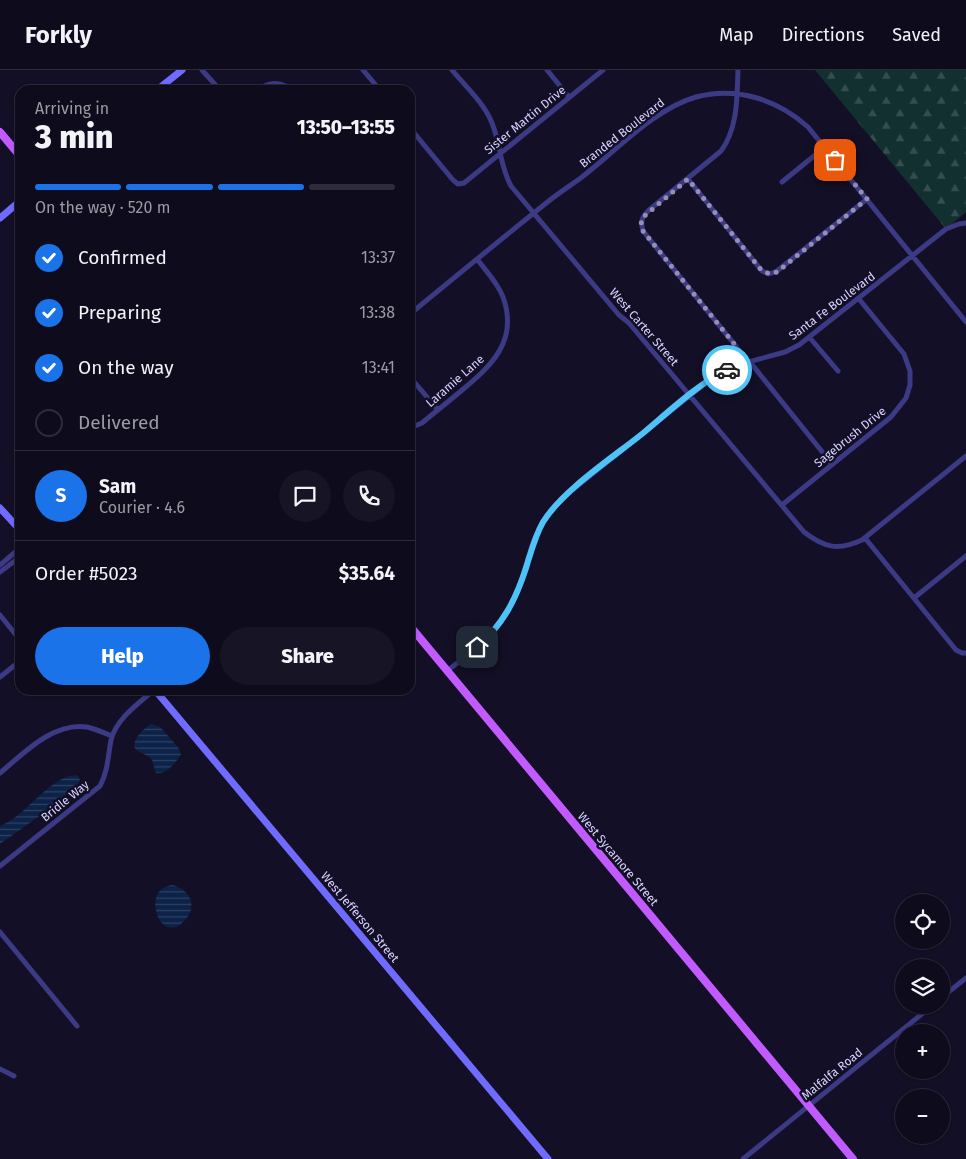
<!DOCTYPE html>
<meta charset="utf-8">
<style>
:root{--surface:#0e0b1c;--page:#171425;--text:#f1f3f6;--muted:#9b9ba3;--line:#2e2b3b;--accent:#1a73e8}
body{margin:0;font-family:"Fira Sans",sans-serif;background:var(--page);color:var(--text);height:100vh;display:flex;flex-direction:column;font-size:19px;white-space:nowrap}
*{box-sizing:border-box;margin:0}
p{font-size:16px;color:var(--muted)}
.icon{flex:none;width:28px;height:28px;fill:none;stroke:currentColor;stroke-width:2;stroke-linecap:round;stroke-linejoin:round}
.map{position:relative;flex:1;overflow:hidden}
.panel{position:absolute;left:15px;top:15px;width:400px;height:610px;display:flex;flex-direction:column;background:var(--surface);border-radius:15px;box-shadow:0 1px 4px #0004,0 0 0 1px var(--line)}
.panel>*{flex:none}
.tools{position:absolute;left:895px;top:824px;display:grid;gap:10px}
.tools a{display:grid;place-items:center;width:55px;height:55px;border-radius:50%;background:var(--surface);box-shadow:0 1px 4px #0004,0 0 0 1px var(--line);font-size:25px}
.pin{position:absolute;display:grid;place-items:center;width:42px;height:42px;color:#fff;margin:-21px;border-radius:10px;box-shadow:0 2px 8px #0006}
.courier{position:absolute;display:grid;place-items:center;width:50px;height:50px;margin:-25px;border:4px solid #4fc3f7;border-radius:50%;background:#fff;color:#222;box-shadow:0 1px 6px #0007}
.headline em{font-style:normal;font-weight:800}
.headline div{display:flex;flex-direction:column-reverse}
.headline{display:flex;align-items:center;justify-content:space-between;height:85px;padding:0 20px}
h1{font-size:32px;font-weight:800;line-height:38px}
.bar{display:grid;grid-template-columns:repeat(4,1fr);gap:8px 5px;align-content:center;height:60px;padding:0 20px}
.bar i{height:6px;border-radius:4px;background:var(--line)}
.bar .current{background:var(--accent)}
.bar p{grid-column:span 4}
.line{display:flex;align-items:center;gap:12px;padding:0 20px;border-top:1px solid var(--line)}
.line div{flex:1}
.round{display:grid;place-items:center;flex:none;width:52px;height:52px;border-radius:26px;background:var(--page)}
ol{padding:0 20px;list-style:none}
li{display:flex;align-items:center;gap:15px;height:55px}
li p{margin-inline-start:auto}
li .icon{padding:5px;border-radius:50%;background:var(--accent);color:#fff;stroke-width:4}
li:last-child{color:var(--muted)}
li i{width:28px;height:28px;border:2px solid var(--line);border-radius:50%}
.button{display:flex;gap:10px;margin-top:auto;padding:10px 20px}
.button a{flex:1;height:58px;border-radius:30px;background:var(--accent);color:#fff;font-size:20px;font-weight:800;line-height:58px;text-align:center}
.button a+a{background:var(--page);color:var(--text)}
header{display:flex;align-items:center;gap:30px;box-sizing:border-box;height:70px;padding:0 25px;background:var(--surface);border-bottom:1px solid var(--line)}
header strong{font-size:24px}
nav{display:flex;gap:28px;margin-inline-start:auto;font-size:18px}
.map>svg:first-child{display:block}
.forest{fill:url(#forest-firs)}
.water{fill:url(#water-rules)}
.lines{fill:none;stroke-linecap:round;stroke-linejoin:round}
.street{stroke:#3d3a85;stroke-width:5}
.secondary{stroke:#6f6bff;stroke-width:7}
.primary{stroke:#c25bff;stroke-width:8}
.done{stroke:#948fb3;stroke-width:5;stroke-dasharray:0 9}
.route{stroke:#4fc3f7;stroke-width:6}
.labels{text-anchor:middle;stroke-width:5;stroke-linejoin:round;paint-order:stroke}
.street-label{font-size:12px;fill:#d9d4ff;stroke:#130f26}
</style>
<header>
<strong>Forkly</strong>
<nav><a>Map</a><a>Directions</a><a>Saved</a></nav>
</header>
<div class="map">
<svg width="966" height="1089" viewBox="0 0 966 1089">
<defs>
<pattern id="forest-firs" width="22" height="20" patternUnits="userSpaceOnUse" patternTransform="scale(1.25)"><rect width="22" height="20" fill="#12302f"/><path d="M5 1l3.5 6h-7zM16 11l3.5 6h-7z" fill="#344d4e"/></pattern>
<pattern id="water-rules" width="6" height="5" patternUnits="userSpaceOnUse" patternTransform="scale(1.25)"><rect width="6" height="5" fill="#0c2248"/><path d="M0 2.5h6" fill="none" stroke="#2f4163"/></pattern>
</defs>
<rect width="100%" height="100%" fill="#130f26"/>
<path class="forest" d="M815,0H966V142L946,159Z"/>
<path class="water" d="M151,654L158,656L161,658L178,677L181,684C176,693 166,705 156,703C154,699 154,694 152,690C147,683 138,684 134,677C134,668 143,659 151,654Z
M76,705L79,707L80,711L55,735L0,774V756C25,747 50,706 76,705Z
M173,815C190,820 198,836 185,850C160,879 139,817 173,815Z"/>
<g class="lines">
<path class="street" d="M202,0L220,20
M363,0L380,20
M452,0C466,17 484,33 492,53C501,75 499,94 511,116L619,245L629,253L804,462C825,478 838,481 862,470L966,386
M547,0L569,27
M738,0C737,27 738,58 721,81L649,140C642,147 640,151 643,161L735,275L747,293
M258,20C271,10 282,13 295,20
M410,58L453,110L458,114L464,113L603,0
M688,109L762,201L769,204L777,201L867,129
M782,112L825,77
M410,244C455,207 500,170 545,134C557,124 570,116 582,107C617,80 654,39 696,27C737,16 778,30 808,57L966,252
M810,268L838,301
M750,292L832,394
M410,307L438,340
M410,358L422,353C435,342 448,332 461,321C491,296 519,271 503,227C498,213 486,201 477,189
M782,435L891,347L906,328L910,315V301L904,284L859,229
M865,468L956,580L962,583H966
M0,495L20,478
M0,502L20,487
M914,528L966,486
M0,545L20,570
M447,601C471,582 497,564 511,536C522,515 526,492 534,470C542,450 555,435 571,421L713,307L741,294L785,282L799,275L946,159L959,154L966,153
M0,607L20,591
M0,703C24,683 53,652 87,657C96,659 104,663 112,666
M0,796L100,716C108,701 108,686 111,670C116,649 139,633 154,620
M0,862L77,956
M941,928L966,908
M0,999L14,1006
M743,1089L933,935"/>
<path class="secondary" d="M157,20L182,0
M0,148L20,131
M0,438L20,460
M155,620L548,1089"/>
<path class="primary" d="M0,62L20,86
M410,556L853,1089"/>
</g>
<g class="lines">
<path class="done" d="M727,300L747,293L735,275L643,161L641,155L642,148L688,109L762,201L770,204L777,202L867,129L835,90"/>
<path class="route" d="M477,577C503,555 516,529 526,498C531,482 535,466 543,452C563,420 612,388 642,364C665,345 700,312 727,300"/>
</g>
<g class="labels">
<g class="street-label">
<text transform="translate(525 50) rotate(-39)" y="4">Sister Martin Drive</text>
<text transform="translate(622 63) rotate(-38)" y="4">Branded Boulevard</text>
<text transform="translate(832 236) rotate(-37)" y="4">Santa Fe Boulevard</text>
<text transform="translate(644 257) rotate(49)" y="4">West Carter Street</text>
<text transform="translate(455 311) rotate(-41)" y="4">Laramie Lane</text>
<text transform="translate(850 367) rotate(-39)" y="4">Sagebrush Drive</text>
<text transform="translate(65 731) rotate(-39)" y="4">Bridle Way</text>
<text transform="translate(618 789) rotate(50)" y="4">West Sycamore Street</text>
<text transform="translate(360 847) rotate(50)" y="4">West Jefferson Street</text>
<text transform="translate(832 1004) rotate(-39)" y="4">Malfalfa Road</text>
</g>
</g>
</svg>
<div class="tools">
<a><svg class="icon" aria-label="locate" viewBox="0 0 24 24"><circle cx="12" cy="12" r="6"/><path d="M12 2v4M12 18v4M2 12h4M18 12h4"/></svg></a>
<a><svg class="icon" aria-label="layers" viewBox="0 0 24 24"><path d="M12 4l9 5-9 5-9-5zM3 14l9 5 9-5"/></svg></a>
<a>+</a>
<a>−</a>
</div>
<div class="pin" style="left:835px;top:90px;background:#ea580c"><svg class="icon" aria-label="bag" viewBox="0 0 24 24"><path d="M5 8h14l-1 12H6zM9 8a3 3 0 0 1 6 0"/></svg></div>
<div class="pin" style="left:477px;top:577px;background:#1f2937"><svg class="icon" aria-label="home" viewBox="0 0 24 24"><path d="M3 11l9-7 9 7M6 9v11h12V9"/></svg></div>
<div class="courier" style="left:727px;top:300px"><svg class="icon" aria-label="car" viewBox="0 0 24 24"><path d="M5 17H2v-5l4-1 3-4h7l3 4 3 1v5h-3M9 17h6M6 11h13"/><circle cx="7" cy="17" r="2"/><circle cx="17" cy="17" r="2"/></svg></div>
<section class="panel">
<div class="headline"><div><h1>3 min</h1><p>Arriving in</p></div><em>13:50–13:55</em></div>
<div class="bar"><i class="current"></i><i class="current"></i><i class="current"></i><i></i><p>On the way · 520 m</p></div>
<ol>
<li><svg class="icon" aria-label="check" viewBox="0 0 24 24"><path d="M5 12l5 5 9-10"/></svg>Confirmed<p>13:37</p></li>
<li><svg class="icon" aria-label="check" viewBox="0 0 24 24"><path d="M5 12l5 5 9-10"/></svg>Preparing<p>13:38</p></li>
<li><svg class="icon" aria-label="check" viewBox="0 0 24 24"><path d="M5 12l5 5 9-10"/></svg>On the way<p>13:41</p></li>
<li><i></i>Delivered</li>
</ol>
<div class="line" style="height:90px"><b class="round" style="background:var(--accent);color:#fff">S</b><div><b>Sam</b><p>Courier · 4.6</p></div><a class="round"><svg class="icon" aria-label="chat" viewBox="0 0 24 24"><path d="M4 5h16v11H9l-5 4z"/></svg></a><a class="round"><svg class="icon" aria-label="phone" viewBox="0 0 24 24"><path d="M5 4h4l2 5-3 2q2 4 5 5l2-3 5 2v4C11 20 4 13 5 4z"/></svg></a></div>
<div class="line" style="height:65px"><div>Order #5023</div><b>$35.64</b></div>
<div class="button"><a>Help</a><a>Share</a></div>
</section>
</div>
